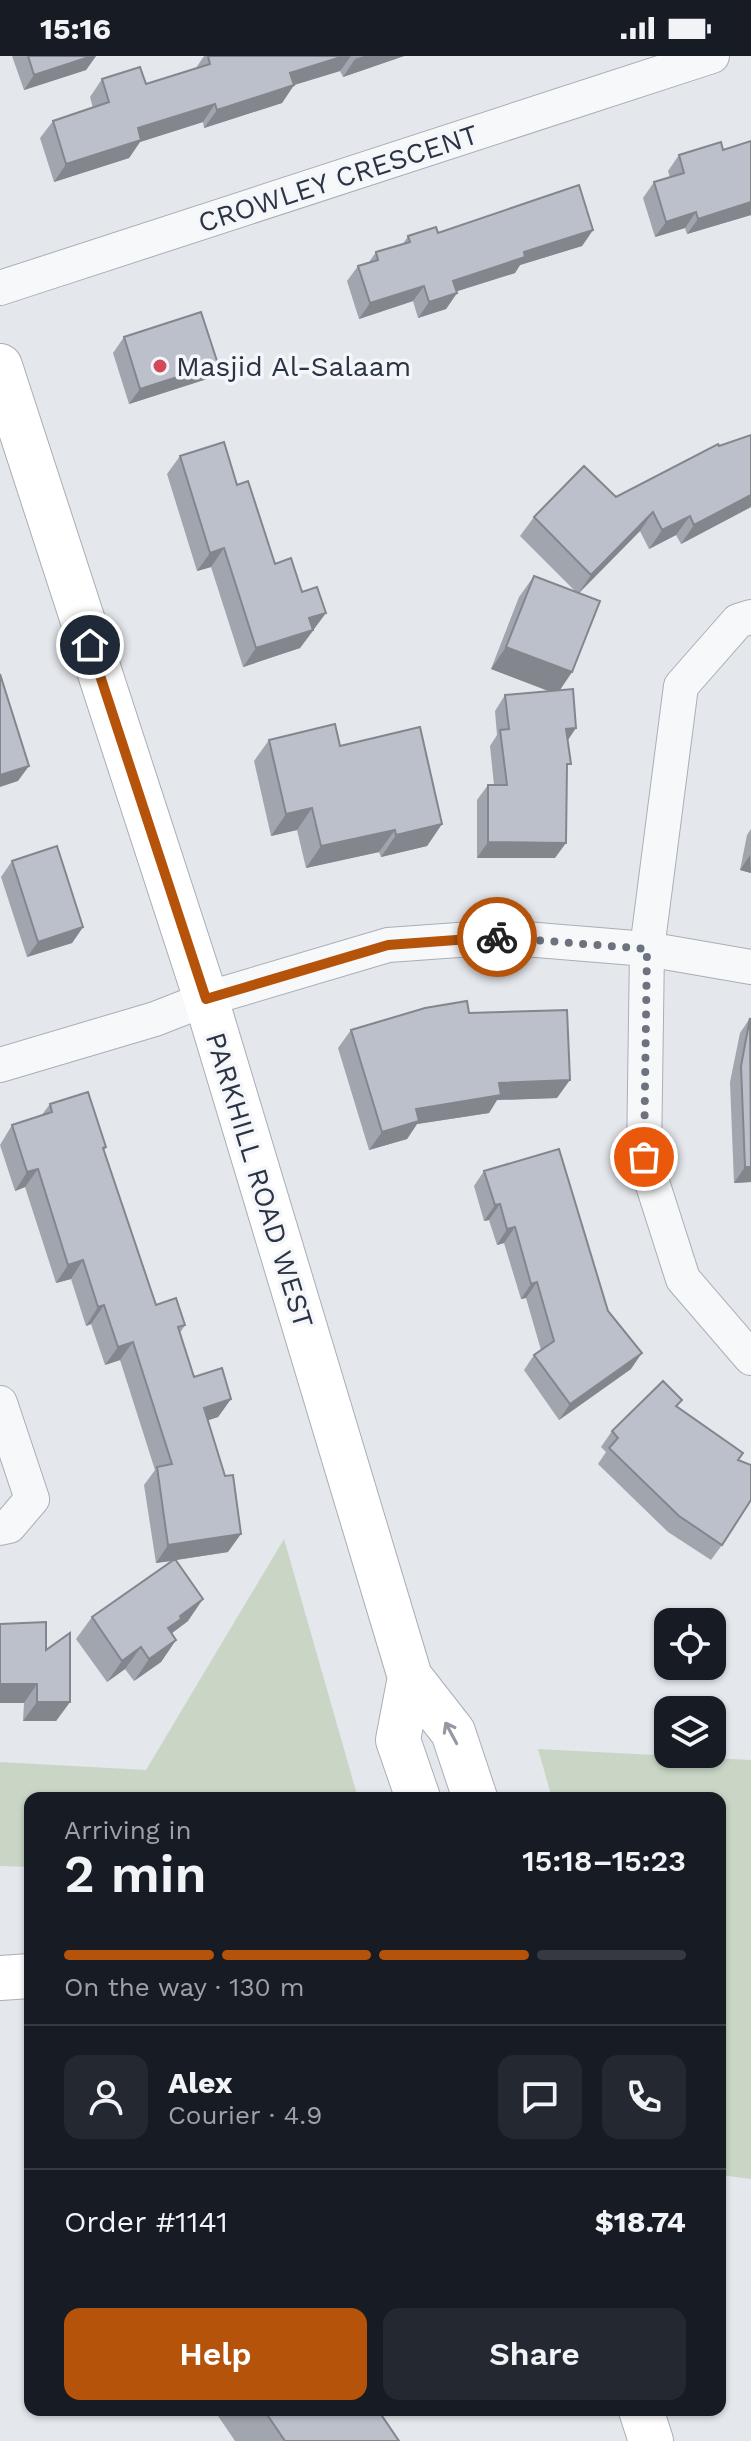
<!DOCTYPE html>
<meta charset="utf-8">
<style>
:root{--surface:#171b24;--page:#242831;--text:#f1f3f6;--muted:#9ea1a6;--line:#363941;--accent:#b45309}
body{margin:0;font-family:"Work Sans",sans-serif;background:var(--page);color:var(--text);height:100vh;display:flex;flex-direction:column;font-size:30px;white-space:nowrap}
*{box-sizing:border-box;margin:0}
p{font-size:26px;color:var(--muted)}
.icon{flex:none;width:44px;height:44px;fill:none;stroke:currentColor;stroke-width:2;stroke-linecap:round;stroke-linejoin:round}
.map{position:relative;flex:1;overflow:hidden}
.side{position:absolute;left:24px;top:1736px;width:702px;height:624px;display:flex;flex-direction:column;background:var(--surface);border-radius:16px;box-shadow:0 2px 6px #0004}
.side>*{flex:none}
.tools{position:absolute;left:654px;top:1552px;display:grid;gap:16px}
.tools a{display:grid;place-items:center;width:72px;height:72px;border-radius:16px;background:var(--surface);box-shadow:0 2px 6px #0004;font-size:40px}
.pin{position:absolute;display:grid;place-items:center;width:68px;height:68px;color:#fff;margin:-34px;border:4px solid #fff;border-radius:50%;box-shadow:0 2px 8px #0007}
.courier{position:absolute;display:grid;place-items:center;width:80px;height:80px;margin:-40px;border:6px solid #b45309;border-radius:50%;background:#fff;color:#222;box-shadow:0 2px 10px #0007}
.summary em{font-style:normal;font-weight:600}
.summary div{display:flex;flex-direction:column-reverse}
.summary{display:flex;align-items:center;justify-content:space-between;height:136px;padding:0 40px}
h1{font-size:52px;font-weight:600;line-height:60px}
.bar{display:grid;grid-template-columns:repeat(4,1fr);gap:12px 8px;align-content:center;height:96px;padding:0 40px}
.bar i{height:10px;border-radius:6px;background:var(--line)}
.bar .active{background:var(--accent)}
.bar p{grid-column:span 4}
.line{display:flex;align-items:center;gap:20px;padding:0 40px;border-top:2px solid var(--line)}
.line div{flex:1}
.round{display:grid;place-items:center;flex:none;width:84px;height:84px;border-radius:16px;background:var(--page)}
.primary-button{display:flex;gap:16px;margin-top:auto;padding:16px 40px}
.primary-button a{flex:1;height:92px;border-radius:16px;background:var(--accent);color:#fff;font-size:32px;font-weight:600;line-height:92px;text-align:center}
.primary-button a+a{background:var(--page);color:var(--text)}
.status{display:flex;justify-content:space-between;align-items:center;height:56px;padding:0 40px;background:var(--surface);direction:ltr}
.status svg{height:22px;fill:currentColor}
.map>svg:first-child{display:block}
.green{fill:#c9d6c5}
.lines{fill:none;stroke-linecap:round;stroke-linejoin:round}
.minor-casing{stroke:#a9aeb7;stroke-width:36}
.secondary-casing{stroke:#a9aeb7;stroke-width:46}
.minor{stroke:#f7f8fa;stroke-width:34}
.secondary{stroke:#fff;stroke-width:44}
.wall{fill:#a1a5ae}
.shaded-wall{fill:#83868d}
.building{fill:#bbc0ca;stroke:#83868d;stroke-width:2}
.oneway{stroke:#959aa2}
.done{stroke:#6c737f;stroke-width:8;stroke-dasharray:0 14.4}
.route{stroke:#b45309;stroke-width:10}
.poi-dot{fill:#d1495b;stroke:#f4f6f9;stroke-width:3}
.labels{text-anchor:middle;stroke-width:7;stroke-linejoin:round;paint-order:stroke}
.street-label{font-size:28px;fill:#2b3445;stroke:#f4f6f9}
.poi-label{font-size:28px;fill:#2b3445;stroke:#f4f6f9;text-anchor:start}
</style>
<div class="status"><b>15:16</b><svg viewBox="0 0 49 12"><path d="M0 12V9h3v3zM5 12V6h3v6zM10 12V3h3v9zM15 12V0h3v12zM26 1h20v11H26zM47 4h2v5h-2z"/></svg></div>
<div class="map">
<svg width="751" height="2385" viewBox="0 0 751 2385">
<rect width="100%" height="100%" fill="#e4e7ec"/>
<path class="green" d="M284,1483L358,1742H30V1811L0,1810V1706L146,1714Z
M538,1693L751,1704V2123L720,2119V1742H552Z"/>
<g class="lines">
<g class="minor-casing">
<path id="minor" d="M0,232L712,0
M751,561L738,565L681,630L647,893L644,1101L683,1223L751,1302
M0,1009L155,963L206,943L388,889L500,881L647,893L751,911
M0,1347L32,1443L9,1470L0,1472"/>
</g>
<g class="secondary-casing">
<path id="secondary" d="M0,310L206,943L410,1621L453,1676L475,1742
M410,1621L398,1684L418,1742
M0,1922L30,1920
M641,2354L651,2385"/>
</g>
<use href="#minor" class="minor"/>
<use href="#secondary" class="secondary"/>
</g>
<path class="wall" d="M12,0H96L86,14L24,34Z
M204,0H404L343,21L340,15L294,29L282,47L204,72L203,66L140,86L129,102L54,126L40,82L53,65L93,52L90,41L102,23L146,28L196,12Z
M723,94L751,159L687,178L685,172L655,181L643,142L654,126L670,122L668,115L679,99Z
M593,174L582,190L520,209L515,217L457,235V237L446,253L418,262L413,245L359,263L347,225L358,210L369,206L376,196L403,188L408,180L438,177Z
M124,281L207,323L129,348L113,297Z
M180,400L237,429L275,508L302,536L312,576L300,592L243,611L211,511L197,515L167,418Z
M616,441L751,451L681,488L676,479L649,493L640,475L579,537L572,616L560,634L568,684L567,714L555,802H477V744L488,729H494L490,690L497,679L495,655L505,639L548,635L491,613L519,541L534,520L576,536L520,480L534,461Z
M269,684L340,690L442,768L427,790L381,801L379,796L306,812L297,774L271,780L254,705Z
M751,773V817L740,814L747,779Z
M12,805L83,871L72,887L27,901L1,821Z
M469,957L557,1042L497,1044L489,1057L417,1068L407,1083L369,1094L338,992L351,974Z
M750,962L751,1126L734,1127L730,1026L740,977Z
M50,1048L106,1091L104,1095L156,1249L185,1269L180,1277L194,1321L231,1343L218,1361L208,1364L228,1496L176,1504L188,1565L172,1577L176,1584L161,1606L134,1625L125,1613L107,1626L76,1583L92,1561L173,1505L156,1507L144,1429L155,1414L120,1304L105,1309L91,1268L86,1270L71,1223L56,1227L25,1131L15,1135L0,1089L12,1069L41,1060Z
M484,1115L608,1255L631,1313L559,1364L524,1314L534,1299L541,1294L526,1242L521,1243L504,1187L497,1189L489,1164L484,1165L474,1130Z
M682,1344L677,1351L738,1404L722,1489L711,1504L668,1476L598,1408L606,1396L601,1391L612,1375Z
M0,1568L46,1594L70,1646L56,1665H23L24,1647H0Z
M214,2354H378L399,2385H235Z"/>
<path class="shaded-wall" d="M92,0H96L86,14L24,34L34,19Z
M344,0H351L340,15L294,29L282,47L204,72L217,54L290,17Z
M364,0H404L343,21L355,3Z
M215,48L203,66L140,86L129,102L54,126L66,108L138,72Z
M751,146V159L687,178L698,163Z
M696,156L685,172L655,181L666,166Z
M593,174L582,190L520,209L515,217L442,240L453,225L524,196Z
M424,230L413,245L359,263L370,247Z
M457,237L446,253L418,262L429,246Z
M218,308L207,323L129,348L140,333Z
M751,439V451L681,488L694,469Z
M653,456L640,475L578,538L591,519Z
M690,460L676,479L649,493L662,474Z
M224,492L211,511L197,515L210,497Z
M326,557L300,592L243,611L256,592L309,562Z
M506,591L572,616L557,638L491,613Z
M576,672L566,687V673Z
M29,710L18,725L0,731V719Z
M312,752L297,774L271,780L286,758Z
M442,768L427,790L381,801L396,779Z
M395,774L379,796L306,812L321,790Z
M488,786L566,787L555,802H477Z
M750,799L751,817L740,814Z
M83,871L72,887L27,901L38,886Z
M570,1024L557,1042L497,1044L489,1057L417,1068L407,1083L369,1094L382,1076L416,1053L499,1027Z
M745,1111H751V1126L734,1127Z
M38,1113L25,1131L15,1135L27,1116Z
M500,1148L489,1164L484,1165L495,1149Z
M515,1171L504,1187L497,1189L507,1173Z
M83,1204L71,1223L56,1227L68,1209Z
M537,1226L526,1242L521,1243L531,1228Z
M104,1249L91,1268L86,1270L98,1251Z
M133,1286L120,1304L105,1309L118,1291Z
M642,1297L631,1313L559,1364L570,1348Z
M231,1343L218,1361L191,1370L204,1352Z
M241,1478L228,1496L156,1507L168,1489Z
M203,1543L188,1565L172,1577L168,1572L180,1560Z
M176,1584L161,1606L134,1625L149,1603Z
M141,1591L125,1613L107,1626L122,1605Z
M0,1628H37L24,1647H0Z
M37,1646H70L56,1665H23Z"/>
<path class="building" d="M28,0H92L34,19Z
M208,0H344L290,17L294,29L217,54L215,48L138,72L141,84L66,108L53,65L109,46L102,23L140,11L146,28L210,8Z
M751,85V146L698,163L696,156L666,166L654,126L684,117L679,99L721,86L723,94Z
M579,129L593,174L524,196L525,201L453,225L457,237L429,246L424,230L370,247L358,210L378,204L376,196L410,186L408,180L436,171L438,177Z
M201,256L218,308L140,333L124,281Z
M751,379V439L694,469L690,460L662,474L653,456L591,519L534,461L584,410L616,441L718,388L719,390Z
M224,386L237,429L248,425L275,508L291,502L302,536L317,531L326,557L309,562L313,574L256,592L224,492L210,497L180,400Z
M534,520L600,545L572,616L506,591Z
M0,618L29,710L0,719Z
M573,633L576,672L566,673L571,708H567L566,787L488,786V729H507L500,674L509,673L505,639Z
M335,668L340,690L420,671L442,768L396,779L395,774L321,790L312,752L286,758L269,684Z
M57,790L83,871L38,886L12,805Z
M467,945L469,957L567,954L570,1024L499,1027L501,1039L416,1053L419,1065L382,1076L351,974L425,952Z
M750,962L751,1111H745L741,1010Z
M88,1036L106,1091L103,1092L156,1249L176,1242L185,1269L178,1271L194,1321L222,1312L231,1343L204,1352L225,1420L233,1419L241,1478L168,1489L157,1411L172,1408L133,1286L118,1291L104,1249L98,1251L83,1204L68,1209L38,1113L27,1116L12,1069L52,1056L50,1048Z
M559,1093L608,1255L642,1297L570,1348L534,1299L554,1285L537,1226L531,1228L515,1171L507,1173L500,1148L495,1149L484,1115Z
M663,1325L682,1344L676,1350L743,1397L738,1404L751,1409V1444L722,1489L679,1460L609,1392L618,1382L612,1375Z
M175,1503L203,1543L180,1560L181,1563L168,1572L176,1584L149,1603L141,1591L122,1605L92,1561Z
M46,1566V1594L70,1577V1646H37V1628H0V1568Z
M264,2354H378L399,2385H285Z"/>
<defs><path id="oneway-shaft" d="M-6 0H5M1.5-3L5.5 0L1.5 3" fill="none" stroke-width="1.6" stroke-linecap="round" stroke-linejoin="round" transform="scale(2)"/></defs>
<use class="oneway" href="#oneway-shaft" transform="translate(451 1677) rotate(-118)"/>
<g class="lines">
<path class="done" d="M497,881L647,893L644,1101"/>
<path class="route" d="M90,589L206,943L388,889L497,881"/>
</g>
<circle class="poi-dot" cx="160" cy="310" r="8"/>
<g class="labels">
<g class="street-label">
<text transform="translate(338 122) rotate(-18)" y="10">CROWLEY CRESCENT</text>
<text transform="translate(260 1124) rotate(73)" y="10">PARKHILL ROAD WEST</text>
</g>
<g class="poi-label">
<text x="176" y="320">Masjid Al-Salaam</text>
</g>
</g>
</svg>
<div class="tools">
<a><svg class="icon" aria-label="locate" viewBox="0 0 24 24"><circle cx="12" cy="12" r="6"/><path d="M12 2v4M12 18v4M2 12h4M18 12h4"/></svg></a>
<a><svg class="icon" aria-label="layers" viewBox="0 0 24 24"><path d="M12 4l9 5-9 5-9-5zM3 14l9 5 9-5"/></svg></a>
</div>
<div class="pin" style="left:644px;top:1101px;background:#ea580c"><svg class="icon" aria-label="bag" viewBox="0 0 24 24"><path d="M5 8h14l-1 12H6zM9 8a3 3 0 0 1 6 0"/></svg></div>
<div class="pin" style="left:90px;top:589px;background:#1f2937"><svg class="icon" aria-label="home" viewBox="0 0 24 24"><path d="M3 11l9-7 9 7M6 9v11h12V9"/></svg></div>
<div class="courier" style="left:497px;top:881px"><svg class="icon" aria-label="bike" viewBox="0 0 24 24"><circle cx="6" cy="16" r="4"/><circle cx="18" cy="16" r="4"/><path d="M6 16l4-8h5l3 8M10 8l3 8H6M13 5h3"/></svg></div>
<section class="side">
<div class="summary"><div><h1>2 min</h1><p>Arriving in</p></div><em>15:18–15:23</em></div>
<div class="bar"><i class="active"></i><i class="active"></i><i class="active"></i><i></i><p>On the way · 130 m</p></div>
<div class="line" style="height:144px"><a class="round"><svg class="icon" aria-label="person" viewBox="0 0 24 24"><circle cx="12" cy="8" r="4"/><path d="M4 21q1-7 8-7t8 7"/></svg></a><div><b>Alex</b><p>Courier · 4.9</p></div><a class="round"><svg class="icon" aria-label="chat" viewBox="0 0 24 24"><path d="M4 5h16v11H9l-5 4z"/></svg></a><a class="round"><svg class="icon" aria-label="phone" viewBox="0 0 24 24"><path d="M5 4h4l2 5-3 2q2 4 5 5l2-3 5 2v4C11 20 4 13 5 4z"/></svg></a></div>
<div class="line" style="height:104px"><div>Order #1141</div><b>$18.74</b></div>
<div class="primary-button"><a>Help</a><a>Share</a></div>
</section>
</div>
